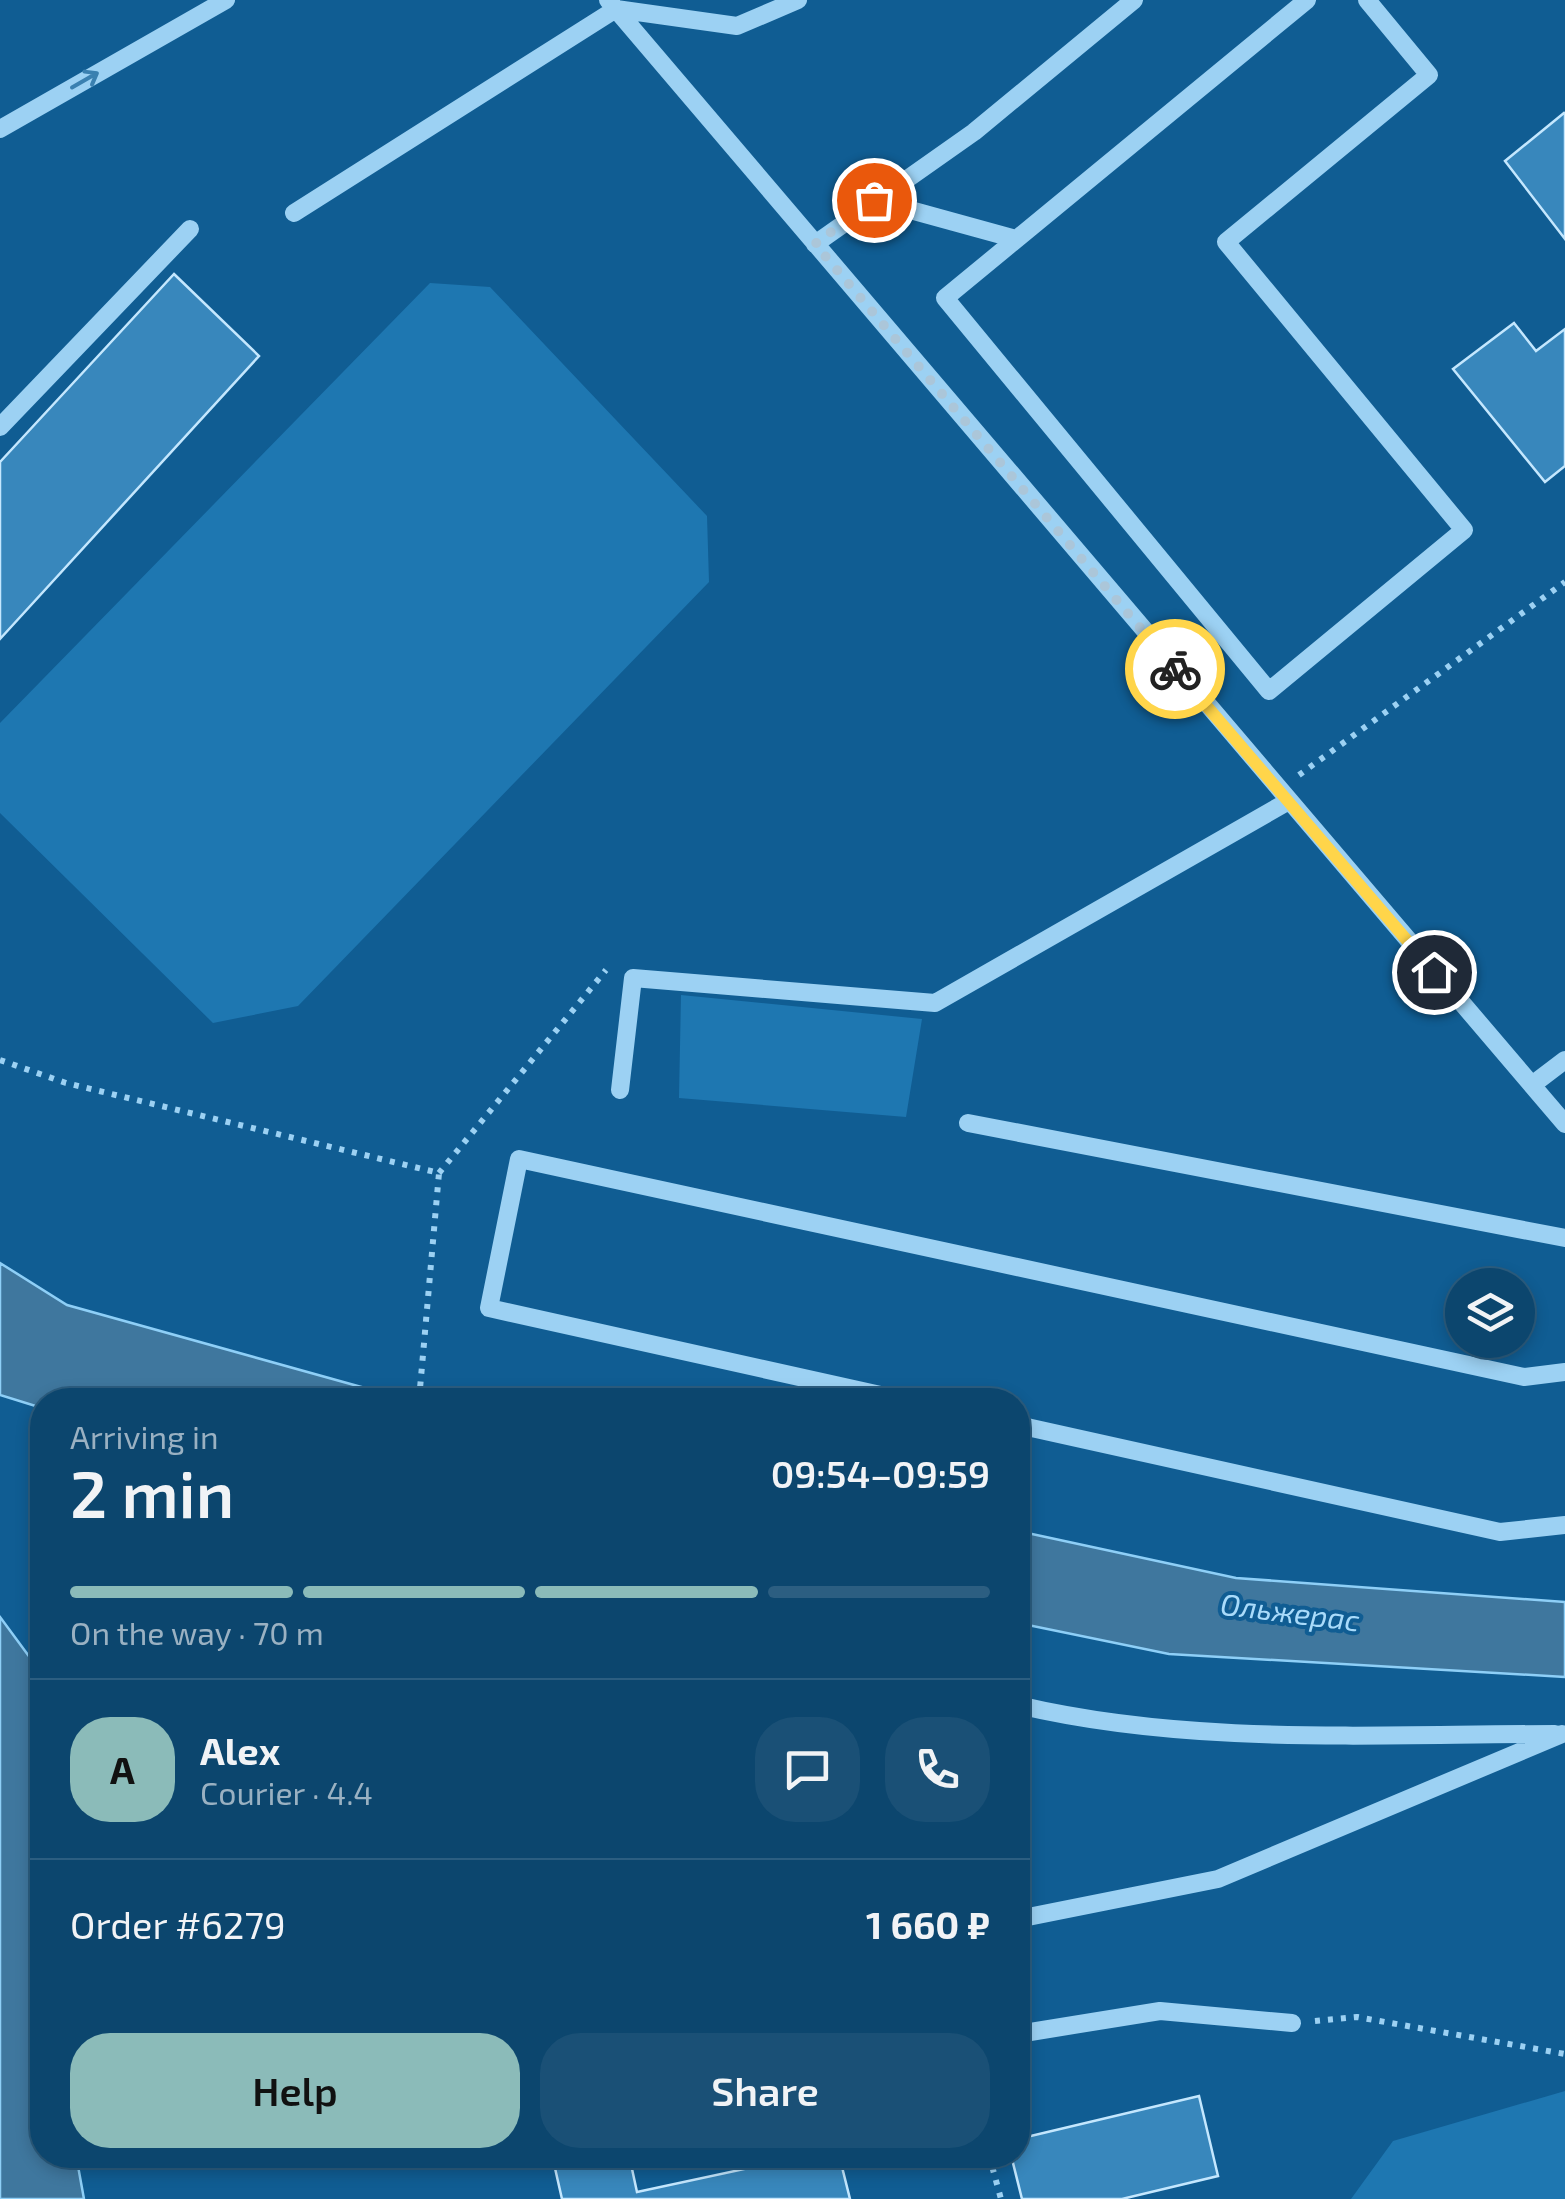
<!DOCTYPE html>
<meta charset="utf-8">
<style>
:root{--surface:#0c466e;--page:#1a5076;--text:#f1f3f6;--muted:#9ab1c2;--line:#2c5e81;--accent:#8bbbb9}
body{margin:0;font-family:"Exo 2",sans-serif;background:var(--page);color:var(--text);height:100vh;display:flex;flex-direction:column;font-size:38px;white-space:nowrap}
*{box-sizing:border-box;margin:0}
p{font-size:32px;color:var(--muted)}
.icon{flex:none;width:55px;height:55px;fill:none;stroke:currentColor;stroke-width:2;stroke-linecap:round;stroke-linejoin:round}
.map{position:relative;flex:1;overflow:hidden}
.sheet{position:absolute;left:30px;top:1388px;width:1000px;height:780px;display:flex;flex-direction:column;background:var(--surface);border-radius:40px;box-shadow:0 5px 15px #0003,0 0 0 2px var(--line)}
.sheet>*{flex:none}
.fabs{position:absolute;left:1445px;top:1268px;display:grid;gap:20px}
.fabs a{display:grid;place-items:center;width:90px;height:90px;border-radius:50%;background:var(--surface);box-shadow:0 5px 15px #0003,0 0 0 2px var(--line);font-size:50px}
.pin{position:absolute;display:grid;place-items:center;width:85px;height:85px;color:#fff;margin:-42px;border:5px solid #fff;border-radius:50%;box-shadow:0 2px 10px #0007}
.courier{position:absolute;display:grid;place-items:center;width:100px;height:100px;margin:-50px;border:8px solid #ffd54a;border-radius:50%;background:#fff;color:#222;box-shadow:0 2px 12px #0007}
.summary em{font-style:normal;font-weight:600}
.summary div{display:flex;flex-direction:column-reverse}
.summary{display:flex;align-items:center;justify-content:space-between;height:170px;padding:0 40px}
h1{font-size:65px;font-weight:600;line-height:75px}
.bar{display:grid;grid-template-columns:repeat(4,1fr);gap:15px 10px;align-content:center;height:120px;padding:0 40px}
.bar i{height:12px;border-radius:8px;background:var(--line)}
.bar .selected{background:var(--accent)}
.bar p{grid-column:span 4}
.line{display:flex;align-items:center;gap:25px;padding:0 40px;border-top:2px solid var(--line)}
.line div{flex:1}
.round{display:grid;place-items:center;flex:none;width:105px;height:105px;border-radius:40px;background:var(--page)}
.action{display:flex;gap:20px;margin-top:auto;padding:20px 40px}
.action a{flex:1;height:115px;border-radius:40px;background:var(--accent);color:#111;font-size:40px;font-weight:600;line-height:115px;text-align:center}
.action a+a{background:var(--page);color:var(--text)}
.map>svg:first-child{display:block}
.green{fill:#1e77b1}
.water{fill:#3f779e;stroke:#8ecff7;stroke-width:2.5}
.building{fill:#3887bc;stroke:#c4e7fe;stroke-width:2.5}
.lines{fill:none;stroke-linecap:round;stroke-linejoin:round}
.path{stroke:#9cd1f3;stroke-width:6;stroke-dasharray:5 8;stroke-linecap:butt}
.minor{stroke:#9cd1f3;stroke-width:18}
.oneway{stroke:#3a80b0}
.done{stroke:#abc6d9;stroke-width:10;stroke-dasharray:0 18}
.route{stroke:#ffd54a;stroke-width:12}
.labels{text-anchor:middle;stroke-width:8;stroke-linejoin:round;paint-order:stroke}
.water-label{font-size:30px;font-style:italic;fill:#a9dbfa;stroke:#105d93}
</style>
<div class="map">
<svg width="1565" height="2199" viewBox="0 0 1565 2199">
<rect width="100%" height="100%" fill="#105d93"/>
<path class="green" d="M430,283L490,287L707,516L709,582L298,1006L213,1023L0,813V723Z
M681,995L922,1019L906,1117L679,1098Z
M1565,2091V2199H1351L1393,2141Z"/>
<path class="water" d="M0,1263L67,1305L408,1400H42V1408L0,1395Z
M1018,1531L1236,1578L1565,1602V1677L1169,1654L1018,1623Z
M0,1617L42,1674V2155H76L84,2199H0Z"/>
<path class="building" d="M1564,113L1565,114V239L1505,161Z
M174,274L259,356L0,639V462Z
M1514,323L1536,351L1565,329V466L1545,482L1453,369Z
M1199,2096L1218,2176L1122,2199H1022L1011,2155H1018V2139Z
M552,2155H629L637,2192L810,2155H839L850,2199H562Z"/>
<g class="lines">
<path class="path" d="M1299,775L1565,582
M0,1060L66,1083L439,1173L419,1400
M439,1173L606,970
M1315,2021L1357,2017L1565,2054
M989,2155L1001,2199"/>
<path class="minor" d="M608,0L1565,1124
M1307,0L945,298L1269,691L1464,530L1226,242L1429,75L1367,0
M0,129L226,0
M874,200L1016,239
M294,213L616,9L737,26L798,0
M815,244L974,132L1134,0
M0,427L190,229
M1532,1085L1565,1060
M620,1090L633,978L935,1003L1287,802
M968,1123L1565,1238
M903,1400L489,1308L519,1159L1524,1377L1565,1372
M1018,1425L1500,1532L1565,1525
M1018,1705C1191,1746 1377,1734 1555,1734
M1018,1919L1218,1879L1562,1734
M1018,2034L1160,2011L1292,2023"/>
</g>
<defs><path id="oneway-shaft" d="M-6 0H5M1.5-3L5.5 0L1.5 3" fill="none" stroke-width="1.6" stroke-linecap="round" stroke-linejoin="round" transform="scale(2.5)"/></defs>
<use class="oneway" href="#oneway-shaft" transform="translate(85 80) rotate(-30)"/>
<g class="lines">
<path class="done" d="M874,200L815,244L1175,669"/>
<path class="route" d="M1175,669L1434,972"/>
</g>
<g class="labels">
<g class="water-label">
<text transform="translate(1290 1613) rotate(7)" y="10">Ольжерас</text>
</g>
</g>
</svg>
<div class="fabs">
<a><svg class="icon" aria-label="layers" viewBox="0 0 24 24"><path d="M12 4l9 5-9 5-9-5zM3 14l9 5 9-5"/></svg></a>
</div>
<div class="pin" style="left:874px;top:200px;background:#ea580c"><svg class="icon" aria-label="bag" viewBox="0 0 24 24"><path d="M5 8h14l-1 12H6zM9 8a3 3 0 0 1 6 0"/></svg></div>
<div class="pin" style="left:1434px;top:972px;background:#1f2937"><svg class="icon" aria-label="home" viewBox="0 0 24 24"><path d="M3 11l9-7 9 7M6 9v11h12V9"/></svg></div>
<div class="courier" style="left:1175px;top:669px"><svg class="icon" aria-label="bike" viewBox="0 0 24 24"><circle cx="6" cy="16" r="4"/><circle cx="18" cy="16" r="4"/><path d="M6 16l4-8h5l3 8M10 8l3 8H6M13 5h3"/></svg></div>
<section class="sheet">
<div class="summary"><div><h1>2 min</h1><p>Arriving in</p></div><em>09:54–09:59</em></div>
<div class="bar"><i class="selected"></i><i class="selected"></i><i class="selected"></i><i></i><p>On the way · 70 m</p></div>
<div class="line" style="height:180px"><b class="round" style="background:var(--accent);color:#111">A</b><div><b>Alex</b><p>Courier · 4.4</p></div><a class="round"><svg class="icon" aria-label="chat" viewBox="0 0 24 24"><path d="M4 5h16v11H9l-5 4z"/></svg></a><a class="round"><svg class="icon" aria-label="phone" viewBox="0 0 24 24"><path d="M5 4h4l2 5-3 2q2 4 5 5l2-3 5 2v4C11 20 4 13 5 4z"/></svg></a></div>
<div class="line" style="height:130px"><div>Order #6279</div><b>1 660 ₽</b></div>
<div class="action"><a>Help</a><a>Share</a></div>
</section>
</div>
